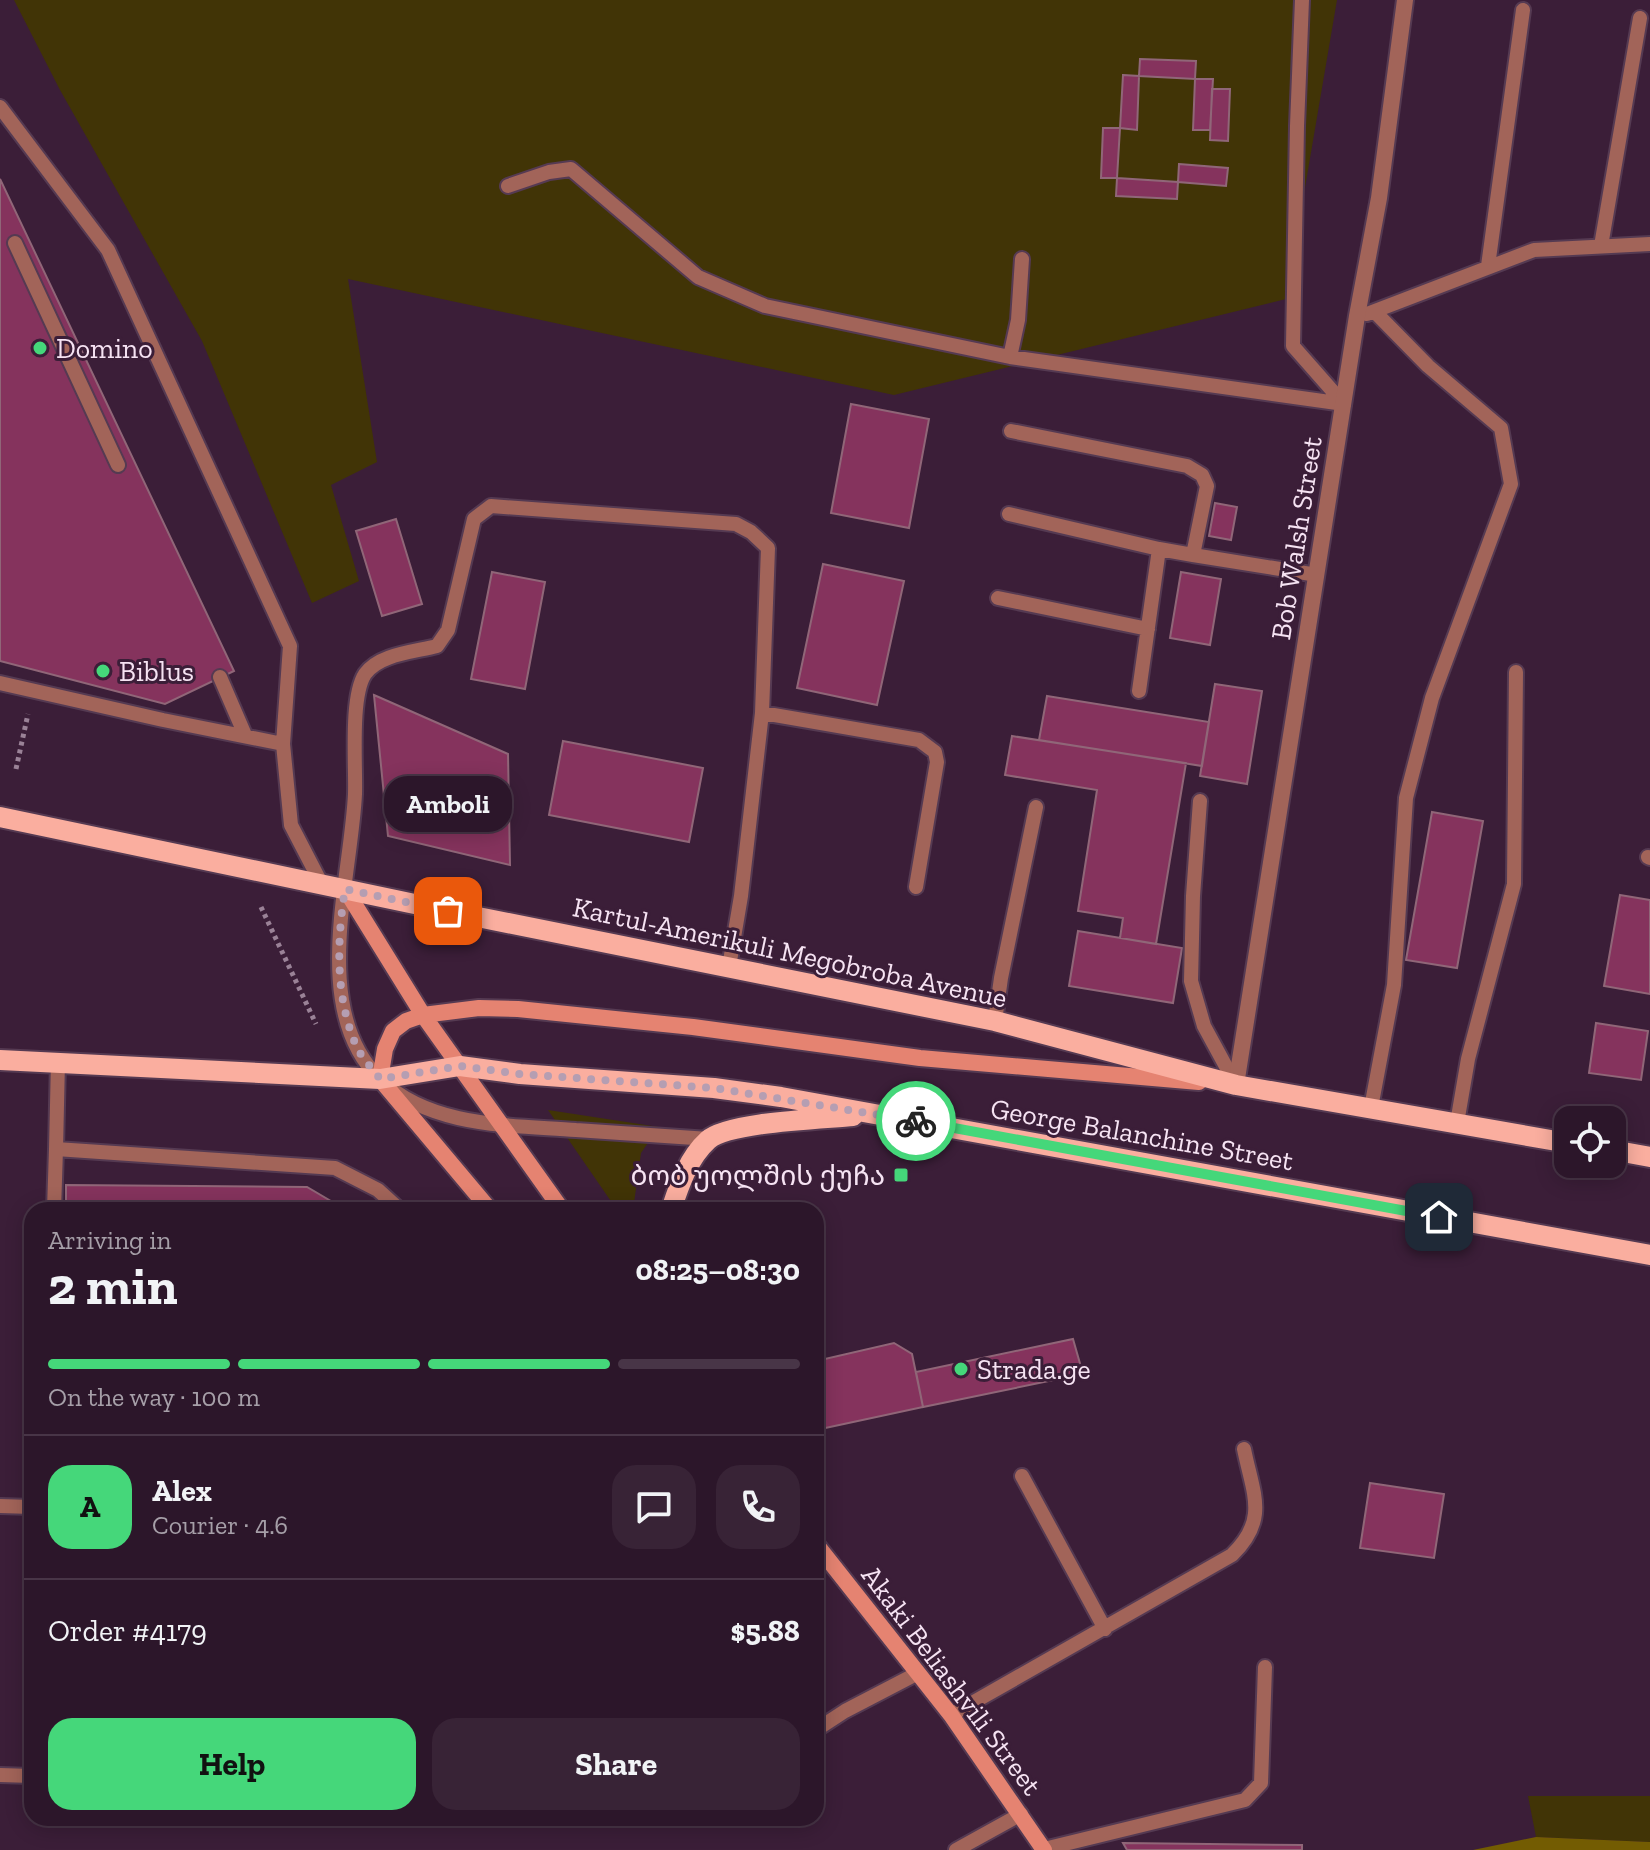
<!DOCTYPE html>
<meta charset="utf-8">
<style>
:root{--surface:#2c162a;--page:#382336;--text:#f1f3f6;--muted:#a69fa8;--line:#483547;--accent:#45d77a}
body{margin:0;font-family:"Zilla Slab","Noto Sans Georgian",serif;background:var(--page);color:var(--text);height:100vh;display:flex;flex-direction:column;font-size:30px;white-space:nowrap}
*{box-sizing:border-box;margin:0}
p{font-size:26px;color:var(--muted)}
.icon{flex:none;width:44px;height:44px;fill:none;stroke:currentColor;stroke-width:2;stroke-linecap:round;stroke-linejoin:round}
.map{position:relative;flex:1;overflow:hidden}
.sheet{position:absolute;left:24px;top:1202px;width:800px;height:624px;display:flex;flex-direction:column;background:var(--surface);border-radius:24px;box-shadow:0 4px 20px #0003,0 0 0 2px var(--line)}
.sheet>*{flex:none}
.tools{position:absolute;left:1554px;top:1106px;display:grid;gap:16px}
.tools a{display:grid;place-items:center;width:72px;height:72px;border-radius:16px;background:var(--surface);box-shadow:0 4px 20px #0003,0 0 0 2px var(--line);font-size:40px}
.pin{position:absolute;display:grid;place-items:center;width:68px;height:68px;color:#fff;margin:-34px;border-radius:16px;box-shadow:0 4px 12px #0006}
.courier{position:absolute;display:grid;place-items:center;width:80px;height:80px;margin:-40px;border:6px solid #45d77a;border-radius:50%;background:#fff;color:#222;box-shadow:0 2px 10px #0007}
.bubble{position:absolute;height:56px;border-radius:24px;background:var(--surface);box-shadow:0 4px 20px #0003,0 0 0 2px var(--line);font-size:26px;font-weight:700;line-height:56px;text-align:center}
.summary em{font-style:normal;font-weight:700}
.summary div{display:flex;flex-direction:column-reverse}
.summary{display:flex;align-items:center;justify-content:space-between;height:136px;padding:0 24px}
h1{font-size:52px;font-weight:700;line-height:60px}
.bar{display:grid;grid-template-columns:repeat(4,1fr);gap:12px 8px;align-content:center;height:96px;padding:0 24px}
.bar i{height:10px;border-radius:6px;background:var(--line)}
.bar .selected{background:var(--accent)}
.bar p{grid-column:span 4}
.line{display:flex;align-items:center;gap:20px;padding:0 24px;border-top:2px solid var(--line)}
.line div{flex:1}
.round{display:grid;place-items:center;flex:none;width:84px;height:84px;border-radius:24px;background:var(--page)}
.button{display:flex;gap:16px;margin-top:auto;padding:16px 24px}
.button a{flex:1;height:92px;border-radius:24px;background:var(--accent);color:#111;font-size:32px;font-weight:700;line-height:92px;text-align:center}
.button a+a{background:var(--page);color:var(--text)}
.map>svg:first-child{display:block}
.green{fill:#413406}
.forest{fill:#735c02}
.building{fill:#85335d;stroke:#906678;stroke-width:2}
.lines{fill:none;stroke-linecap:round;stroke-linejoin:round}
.service-casing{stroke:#553a52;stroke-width:18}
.tertiary-casing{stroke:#553a52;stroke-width:20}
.secondary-casing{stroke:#553a52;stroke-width:20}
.primary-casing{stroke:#553a52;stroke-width:24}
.path{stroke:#9a8297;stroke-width:5;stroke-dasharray:4 4;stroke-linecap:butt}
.service{stroke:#a26459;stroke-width:14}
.tertiary{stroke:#a26459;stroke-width:16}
.secondary{stroke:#e58371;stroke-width:16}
.primary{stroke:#faae9f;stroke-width:20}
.done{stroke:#b59eb2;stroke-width:8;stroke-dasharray:0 14.4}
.route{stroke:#45d77a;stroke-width:10}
.poi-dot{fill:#45d77a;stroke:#3b1e38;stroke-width:3}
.labels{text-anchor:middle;stroke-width:6;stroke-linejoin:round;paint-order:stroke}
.poi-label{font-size:28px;fill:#f6e3f3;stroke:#3b1e38;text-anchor:start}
.street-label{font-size:28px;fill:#f6e3f3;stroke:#3b1e38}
</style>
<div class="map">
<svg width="1650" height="1850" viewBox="0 0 1650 1850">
<rect width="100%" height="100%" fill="#3b1e38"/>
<path class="green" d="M14,0H1337L1286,299L894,395L348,279L377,462L331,485L359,581L312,603L202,341L60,90Z
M548,1110L659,1127L641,1153L633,1210H617Z
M1528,1796H1650V1842L1536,1837Z"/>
<path class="forest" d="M1536,1837L1650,1842V1850H1473Z"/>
<path class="building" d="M1140,59L1196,61L1195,79L1139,76Z
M1123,75L1139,76L1137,130L1120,128Z
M1195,79H1213L1210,130H1193Z
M1212,89H1230L1228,141L1210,140Z
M1103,128H1120L1117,178H1101Z
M1179,164L1228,168L1226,186L1178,182Z
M1117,178L1178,182L1177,199L1116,196Z
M0,179L234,671L165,704L0,661Z
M851,404L929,419L909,528L831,513Z
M1215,503L1237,507L1231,540L1209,536Z
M396,519L422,604L382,616L356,531Z
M823,564L904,581L877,705L797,688Z
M492,572L545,582L525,689L471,679Z
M1181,572L1221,579L1210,645L1170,638Z
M1215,684L1262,691L1247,784L1200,776Z
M374,695L508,754L510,865L388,836Z
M1047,696L1209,722L1202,766L1039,740Z
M1012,736L1186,763L1156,944L1120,938L1123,918L1078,911L1097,790L1005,775Z
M563,741L703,768L689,842L549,815Z
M1432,812L1483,821L1457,968L1406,960Z
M1620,895L1650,900V994L1604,986Z
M1078,931L1182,948L1173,1003L1069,986Z
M1596,1023L1648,1031L1641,1080L1589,1073Z
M66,1185L307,1187L346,1210H66Z
M1073,1339L1083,1374L923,1407L916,1372Z
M894,1343L912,1354L923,1407L816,1430V1361Z
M1370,1483L1444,1494L1434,1558L1360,1548Z
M1123,1843L1302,1845V1850H1127Z"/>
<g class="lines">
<g class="service-casing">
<path id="service" d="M1302,0L1297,126L1293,346L1344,404
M0,107L108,250L290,646L283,744L291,825L321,883
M508,186L549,172L571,169L698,277L765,306L1010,357L1344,404
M15,243L118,465
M1601,246L1640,18
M1488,266L1523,10
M1367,314L1534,250L1650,244
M1010,357L1018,320L1022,259
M1011,431L1187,466L1202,475L1207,486L1193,555L1159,549L1139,691
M1009,514L1159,549
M1193,555L1317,575
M998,598L1148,629
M220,677L245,735
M0,683L163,720L283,744
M762,713L919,740L935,752L937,762L916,887
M1200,801L1193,896L1191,981L1204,1026L1236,1085
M1648,857L1650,858
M995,1021L1001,978L1036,807
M58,1061L56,1149L335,1168L378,1190L400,1210
M1371,1108L1394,985L1406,798L1432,698L1511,484L1501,428L1428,366L1375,312
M1457,1123L1468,1059L1514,884L1516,672
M709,1139C664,1136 620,1133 576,1130C512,1125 431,1128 380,1079C309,1011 351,879 355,794C356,765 350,697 365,674C379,654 414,652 437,646L448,630L474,519L491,506L736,524L751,532L768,548L762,713L741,896L729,967
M54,1210L56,1149
M1022,1476L1105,1629
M0,1506L32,1507
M951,1715L1232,1555C1269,1519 1253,1494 1244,1449
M816,1730L845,1711L918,1673
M0,1775L32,1776
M1044,1849L1245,1800L1261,1783L1265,1667
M956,1850L1021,1814"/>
</g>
<g class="tertiary-casing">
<path id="tertiary" d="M1236,1085L1357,316L1379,198L1405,0"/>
</g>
<g class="secondary-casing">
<path id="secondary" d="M345,889L423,1015L562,1210
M490,1210L380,1079L385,1049L393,1031L406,1021L423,1015L479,1008L518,1009L693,1027L920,1058L1199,1082
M816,1544L951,1715L1044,1850"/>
</g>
<g class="primary-casing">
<path id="primary" d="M0,817L448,911L995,1021L1236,1085L1568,1143
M0,1060L380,1079L460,1066L520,1074L714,1088L781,1097L1650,1255
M1612,1150L1650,1157
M671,1210C679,1186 688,1158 708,1140C728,1122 822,1119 853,1116"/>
</g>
<path class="path" d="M16,769L28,714
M261,907L316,1024"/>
<use href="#service" class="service"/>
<use href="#tertiary" class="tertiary"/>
<use href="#secondary" class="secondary"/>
<use href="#primary" class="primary"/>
</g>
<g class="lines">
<path class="done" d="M448,911L345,889C337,940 335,994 355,1043C360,1056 372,1068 380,1079L460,1066L520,1074L714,1088L916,1121"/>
<path class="route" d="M916,1121L1439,1217"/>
</g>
<g class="poi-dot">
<circle cx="40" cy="348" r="8"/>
<circle cx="103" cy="671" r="8"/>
<rect x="893" y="1167" width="16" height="16" rx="4"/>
<circle cx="961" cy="1369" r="8"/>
</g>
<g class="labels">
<g class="poi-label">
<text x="56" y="358">Domino</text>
<text x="119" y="681">Biblus</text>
<text x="885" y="1185" text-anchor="end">ბობ უოლშის ქუჩა</text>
<text x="977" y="1379">Strada.ge</text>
</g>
<g class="street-label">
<text transform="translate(1296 538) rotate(-81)" y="10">Bob Walsh Street</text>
<text transform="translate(790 952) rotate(12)" y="10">Kartul-Amerikuli Megobroba Avenue</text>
<text transform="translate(1142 1134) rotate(10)" y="10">George Balanchine Street</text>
<text transform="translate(952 1680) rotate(53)" y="10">Akaki Beliashvili Street</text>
</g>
</g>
</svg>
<div class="tools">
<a><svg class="icon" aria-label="locate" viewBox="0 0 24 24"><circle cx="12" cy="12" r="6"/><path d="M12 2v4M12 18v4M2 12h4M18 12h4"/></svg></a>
</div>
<div class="pin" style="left:448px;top:911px;background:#ea580c"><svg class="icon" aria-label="bag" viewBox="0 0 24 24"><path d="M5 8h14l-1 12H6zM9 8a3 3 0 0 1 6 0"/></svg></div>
<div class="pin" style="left:1439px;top:1217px;background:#1f2937"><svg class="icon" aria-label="home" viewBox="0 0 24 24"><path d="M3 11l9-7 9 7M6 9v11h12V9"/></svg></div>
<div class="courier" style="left:916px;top:1121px"><svg class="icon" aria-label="bike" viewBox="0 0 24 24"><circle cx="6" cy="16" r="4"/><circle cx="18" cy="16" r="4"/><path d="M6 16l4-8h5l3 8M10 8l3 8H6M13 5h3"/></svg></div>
<div class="bubble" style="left:384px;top:776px;width:128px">Amboli</div>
<section class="sheet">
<div class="summary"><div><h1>2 min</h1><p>Arriving in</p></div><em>08:25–08:30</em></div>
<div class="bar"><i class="selected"></i><i class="selected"></i><i class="selected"></i><i></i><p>On the way · 100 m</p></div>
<div class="line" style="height:144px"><b class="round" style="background:var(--accent);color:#111">A</b><div><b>Alex</b><p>Courier · 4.6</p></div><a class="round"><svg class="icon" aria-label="chat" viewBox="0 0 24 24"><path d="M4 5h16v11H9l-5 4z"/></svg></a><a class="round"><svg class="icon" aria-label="phone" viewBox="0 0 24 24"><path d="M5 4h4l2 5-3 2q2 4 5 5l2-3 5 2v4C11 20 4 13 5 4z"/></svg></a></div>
<div class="line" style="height:104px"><div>Order #4179</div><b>$5.88</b></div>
<div class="button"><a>Help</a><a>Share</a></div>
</section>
</div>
